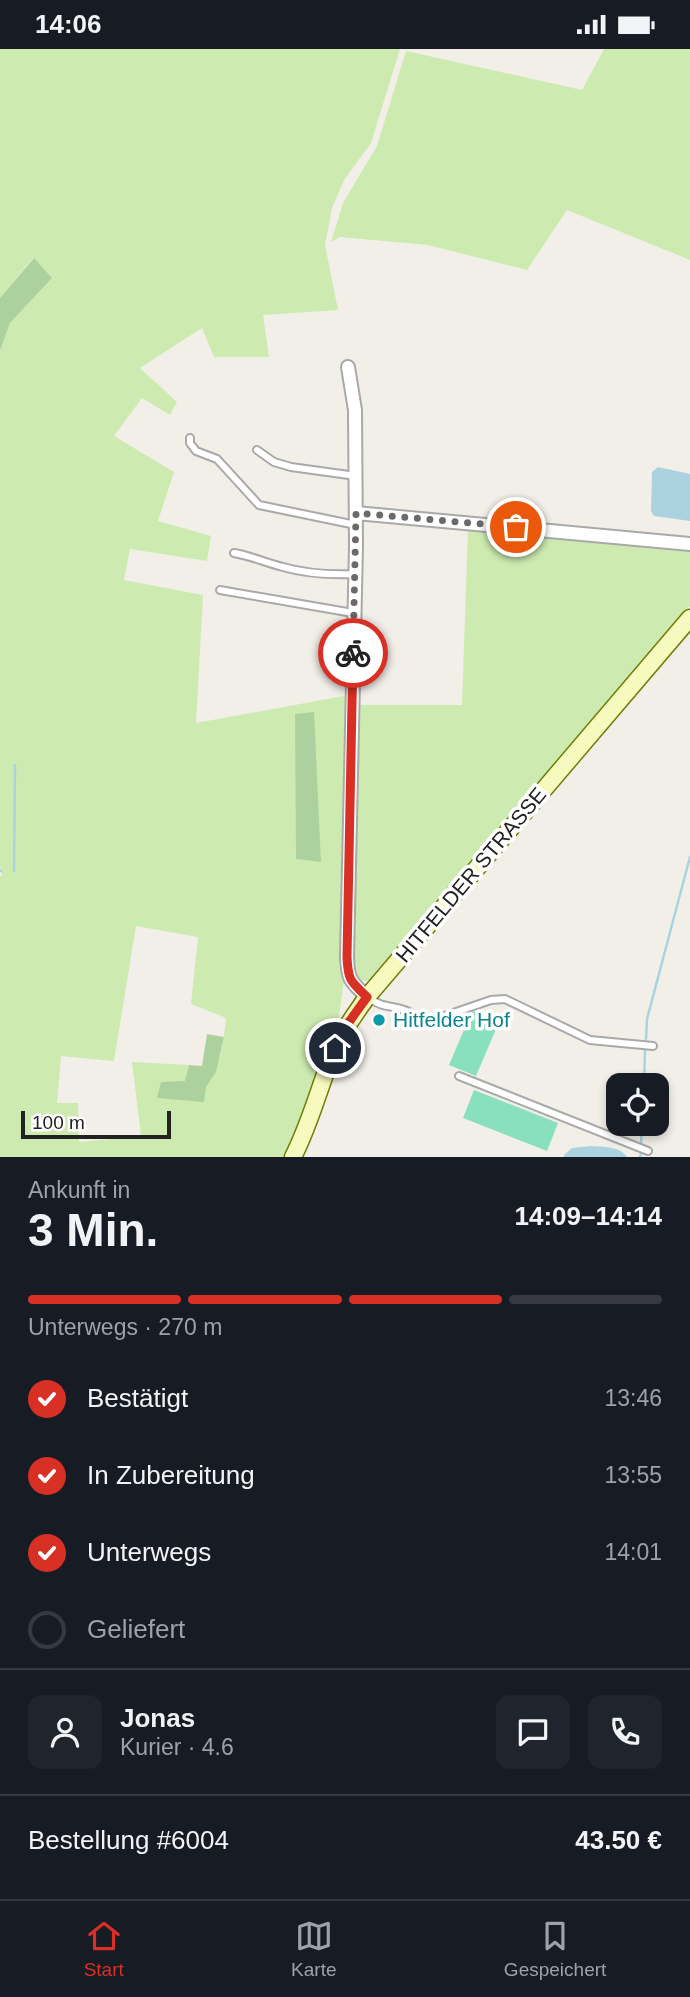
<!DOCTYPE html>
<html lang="de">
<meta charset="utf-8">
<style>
:root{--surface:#171b24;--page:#20242c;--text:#f1f3f6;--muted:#9ea1a6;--line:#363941;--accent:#d93025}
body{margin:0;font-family:Arial,sans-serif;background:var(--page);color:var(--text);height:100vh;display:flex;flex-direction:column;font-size:26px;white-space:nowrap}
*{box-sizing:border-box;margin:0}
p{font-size:23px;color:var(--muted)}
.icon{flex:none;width:38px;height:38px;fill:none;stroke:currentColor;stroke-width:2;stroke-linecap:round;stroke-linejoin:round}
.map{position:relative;height:1108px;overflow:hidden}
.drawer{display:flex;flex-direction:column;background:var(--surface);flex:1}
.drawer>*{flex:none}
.controls{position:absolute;left:606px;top:1024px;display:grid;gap:14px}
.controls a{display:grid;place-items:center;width:63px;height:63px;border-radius:14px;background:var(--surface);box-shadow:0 4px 10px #0003;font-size:35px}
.scale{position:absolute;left:21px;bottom:18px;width:150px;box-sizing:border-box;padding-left:7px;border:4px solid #222;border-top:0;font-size:19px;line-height:24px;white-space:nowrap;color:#222;-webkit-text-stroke:5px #fff;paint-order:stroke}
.pin{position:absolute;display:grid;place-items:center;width:60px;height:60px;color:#fff;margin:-30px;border:4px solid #fff;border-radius:50%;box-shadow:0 2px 7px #0007}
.courier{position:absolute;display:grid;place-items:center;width:70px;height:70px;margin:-35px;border:5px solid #d93025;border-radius:50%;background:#fff;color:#222;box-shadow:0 2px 9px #0007}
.head em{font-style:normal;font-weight:600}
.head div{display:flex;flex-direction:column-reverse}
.head{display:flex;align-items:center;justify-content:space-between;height:119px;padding:0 28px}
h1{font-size:46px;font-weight:600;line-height:52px}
.bar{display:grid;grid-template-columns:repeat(4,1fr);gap:10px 7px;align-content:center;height:84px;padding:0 28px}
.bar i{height:9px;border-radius:5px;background:var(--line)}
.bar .selected{background:var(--accent)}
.bar p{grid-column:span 4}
.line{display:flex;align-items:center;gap:18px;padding:0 28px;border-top:2px solid var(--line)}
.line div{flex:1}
.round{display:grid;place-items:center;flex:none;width:74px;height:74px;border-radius:14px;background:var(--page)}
ol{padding:0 28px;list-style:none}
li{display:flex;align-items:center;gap:21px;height:77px}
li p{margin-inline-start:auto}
li .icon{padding:7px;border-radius:50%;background:var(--accent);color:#fff;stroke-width:4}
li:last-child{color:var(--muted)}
li i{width:38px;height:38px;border:4px solid var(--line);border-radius:50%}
.status{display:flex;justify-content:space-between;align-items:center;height:49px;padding:0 35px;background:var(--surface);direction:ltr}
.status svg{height:19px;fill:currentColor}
.dock{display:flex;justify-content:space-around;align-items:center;height:98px;border-top:2px solid var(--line);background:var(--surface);font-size:19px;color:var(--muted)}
.dock a{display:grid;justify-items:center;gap:4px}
.dock .selected{color:var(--accent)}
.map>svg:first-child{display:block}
.grass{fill:#cdebb0;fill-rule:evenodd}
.forest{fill:#add19e}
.pitch{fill:#88e0be}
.water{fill:#aad3df}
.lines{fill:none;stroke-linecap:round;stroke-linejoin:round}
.stream{stroke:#aad3df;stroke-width:2.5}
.service-casing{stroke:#a9a9a9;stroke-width:10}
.minor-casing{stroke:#a9a9a9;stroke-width:16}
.secondary-casing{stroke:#707d05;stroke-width:19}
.service{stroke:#fff;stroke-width:6}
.minor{stroke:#fff;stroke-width:12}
.secondary{stroke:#f7fabf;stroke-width:16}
.done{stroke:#6b6a68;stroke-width:7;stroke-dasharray:0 12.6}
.route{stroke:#d93025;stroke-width:9}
.culture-dot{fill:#0f9aa8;stroke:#fff;stroke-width:2.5}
.labels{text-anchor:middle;stroke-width:7;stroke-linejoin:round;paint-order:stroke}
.street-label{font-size:21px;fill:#222;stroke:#fff}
.culture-label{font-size:21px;fill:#0d838f;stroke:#fff;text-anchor:start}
</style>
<div class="status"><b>14:06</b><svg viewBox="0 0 49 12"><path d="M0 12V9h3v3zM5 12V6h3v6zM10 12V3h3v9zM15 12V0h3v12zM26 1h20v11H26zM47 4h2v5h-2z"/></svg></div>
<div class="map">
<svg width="690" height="1108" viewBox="0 0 690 1108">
<rect width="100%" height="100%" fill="#f2efe9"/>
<path class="grass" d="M0,0H400L371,94L344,131L332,159L325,196L338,261L263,266L269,308H214L202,279L140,319L177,353L170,366L142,349L114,387L174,423L158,472L211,487L207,512L130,500L124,531L203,546L196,674L349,646L344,930L339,968L285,1108H0V827H2L0,817V302L10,274L52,229L33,209L0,249ZM136,877L198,888L191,955L226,969C223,995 221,1016 206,1038L186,1032L189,1016L132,1013L141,1087L79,1093L78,1054H57L61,1007L114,1012Z
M604,0H690V211L567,161L527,221L428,196L340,188L331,193L343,154L377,97L406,2L582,41Z
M468,478L690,499V557L369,933L355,929L352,919L356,656H462Z"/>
<path class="forest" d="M34,209L52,229L10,274L0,302V249Z
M314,663L321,813L296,810L295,665Z
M207,985L224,988L216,1023L206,1038L204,1053L157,1049L161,1033L185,1032L189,1016L202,1017Z"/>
<path class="pitch" d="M472,962L499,973L476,1027L449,1016Z
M474,1041L558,1074L547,1102L463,1069Z"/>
<path class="water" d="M658,418L690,425V472L654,467L651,462L652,423Z
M591,1097C603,1098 620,1097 627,1108H564V1106L572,1099Z"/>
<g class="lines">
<path class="stream" d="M0,822H1
M14,822L15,716
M646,990L647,970L690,808
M644,1036L645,1002
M641,1095L642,1074
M640,1108L641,1104"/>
<g class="service-casing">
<path id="service" d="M190,389V394L196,402L217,410L259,456L356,476
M257,401L274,413L291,418L356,427
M234,504C252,507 266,514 283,518C307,525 330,526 355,525
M220,541L353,564
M369,949C385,961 394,955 409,963C414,966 418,971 424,974L491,951L505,950L590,991L653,997
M459,1027L648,1102"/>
</g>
<g class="minor-casing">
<path id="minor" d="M348,318L355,361L356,496L347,908C348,931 350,932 367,948
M356,464L690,495"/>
</g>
<g class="secondary-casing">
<path id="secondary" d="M293,1108C311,1073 320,1035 335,999C343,981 356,964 367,948L690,569"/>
</g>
<use href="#service" class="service"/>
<use href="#minor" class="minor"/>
<use href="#secondary" class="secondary"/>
</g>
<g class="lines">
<path class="done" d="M353,604L356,464L516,478"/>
<path class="route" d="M335,999L349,973L367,948C350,932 348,931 347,908L353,604"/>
</g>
<circle class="culture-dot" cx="379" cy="971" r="7"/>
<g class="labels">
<g class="street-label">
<text transform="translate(471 826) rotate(-50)" y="7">HITFELDER STRASSE</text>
</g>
<g class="culture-label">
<text x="393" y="978">Hitfelder Hof</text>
</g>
</g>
</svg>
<div class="controls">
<a><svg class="icon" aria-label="locate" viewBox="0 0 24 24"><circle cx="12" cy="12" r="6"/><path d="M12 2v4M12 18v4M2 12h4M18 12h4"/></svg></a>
</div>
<div class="scale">100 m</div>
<div class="pin" style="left:516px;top:478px;background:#ea580c"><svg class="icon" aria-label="bag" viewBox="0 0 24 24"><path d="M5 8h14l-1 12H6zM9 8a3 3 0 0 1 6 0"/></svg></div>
<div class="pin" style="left:335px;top:999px;background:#1f2937"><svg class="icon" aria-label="home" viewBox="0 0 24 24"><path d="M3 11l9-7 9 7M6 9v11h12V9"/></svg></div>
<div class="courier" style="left:353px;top:604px"><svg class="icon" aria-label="bike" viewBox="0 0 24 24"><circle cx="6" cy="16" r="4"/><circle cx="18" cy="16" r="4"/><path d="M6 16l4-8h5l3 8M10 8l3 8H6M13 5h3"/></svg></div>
</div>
<section class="drawer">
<div class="head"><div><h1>3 Min.</h1><p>Ankunft in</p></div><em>14:09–14:14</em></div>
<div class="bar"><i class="selected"></i><i class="selected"></i><i class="selected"></i><i></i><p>Unterwegs · 270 m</p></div>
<ol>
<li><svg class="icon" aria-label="check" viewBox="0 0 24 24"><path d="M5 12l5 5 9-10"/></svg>Bestätigt<p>13:46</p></li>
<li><svg class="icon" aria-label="check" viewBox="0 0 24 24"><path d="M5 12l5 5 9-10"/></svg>In Zubereitung<p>13:55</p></li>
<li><svg class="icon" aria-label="check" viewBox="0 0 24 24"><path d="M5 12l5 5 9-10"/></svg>Unterwegs<p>14:01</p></li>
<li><i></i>Geliefert</li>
</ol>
<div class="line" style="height:126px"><a class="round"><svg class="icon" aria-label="person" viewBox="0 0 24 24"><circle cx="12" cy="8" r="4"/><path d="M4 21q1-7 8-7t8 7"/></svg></a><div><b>Jonas</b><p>Kurier · 4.6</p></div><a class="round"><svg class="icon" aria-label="chat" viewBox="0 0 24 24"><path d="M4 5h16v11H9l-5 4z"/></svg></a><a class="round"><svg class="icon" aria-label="phone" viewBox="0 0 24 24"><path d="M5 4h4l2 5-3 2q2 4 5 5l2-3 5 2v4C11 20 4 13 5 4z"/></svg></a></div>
<div class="line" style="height:91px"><div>Bestellung #6004</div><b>43.50 €</b></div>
</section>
<nav class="dock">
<a class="selected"><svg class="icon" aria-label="home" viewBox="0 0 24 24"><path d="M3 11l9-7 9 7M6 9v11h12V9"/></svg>Start</a>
<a><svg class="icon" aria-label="map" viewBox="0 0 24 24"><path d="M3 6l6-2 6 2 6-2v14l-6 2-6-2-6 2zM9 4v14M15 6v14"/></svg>Karte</a>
<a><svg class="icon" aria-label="saved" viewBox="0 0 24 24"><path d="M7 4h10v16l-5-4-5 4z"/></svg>Gespeichert</a>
</nav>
